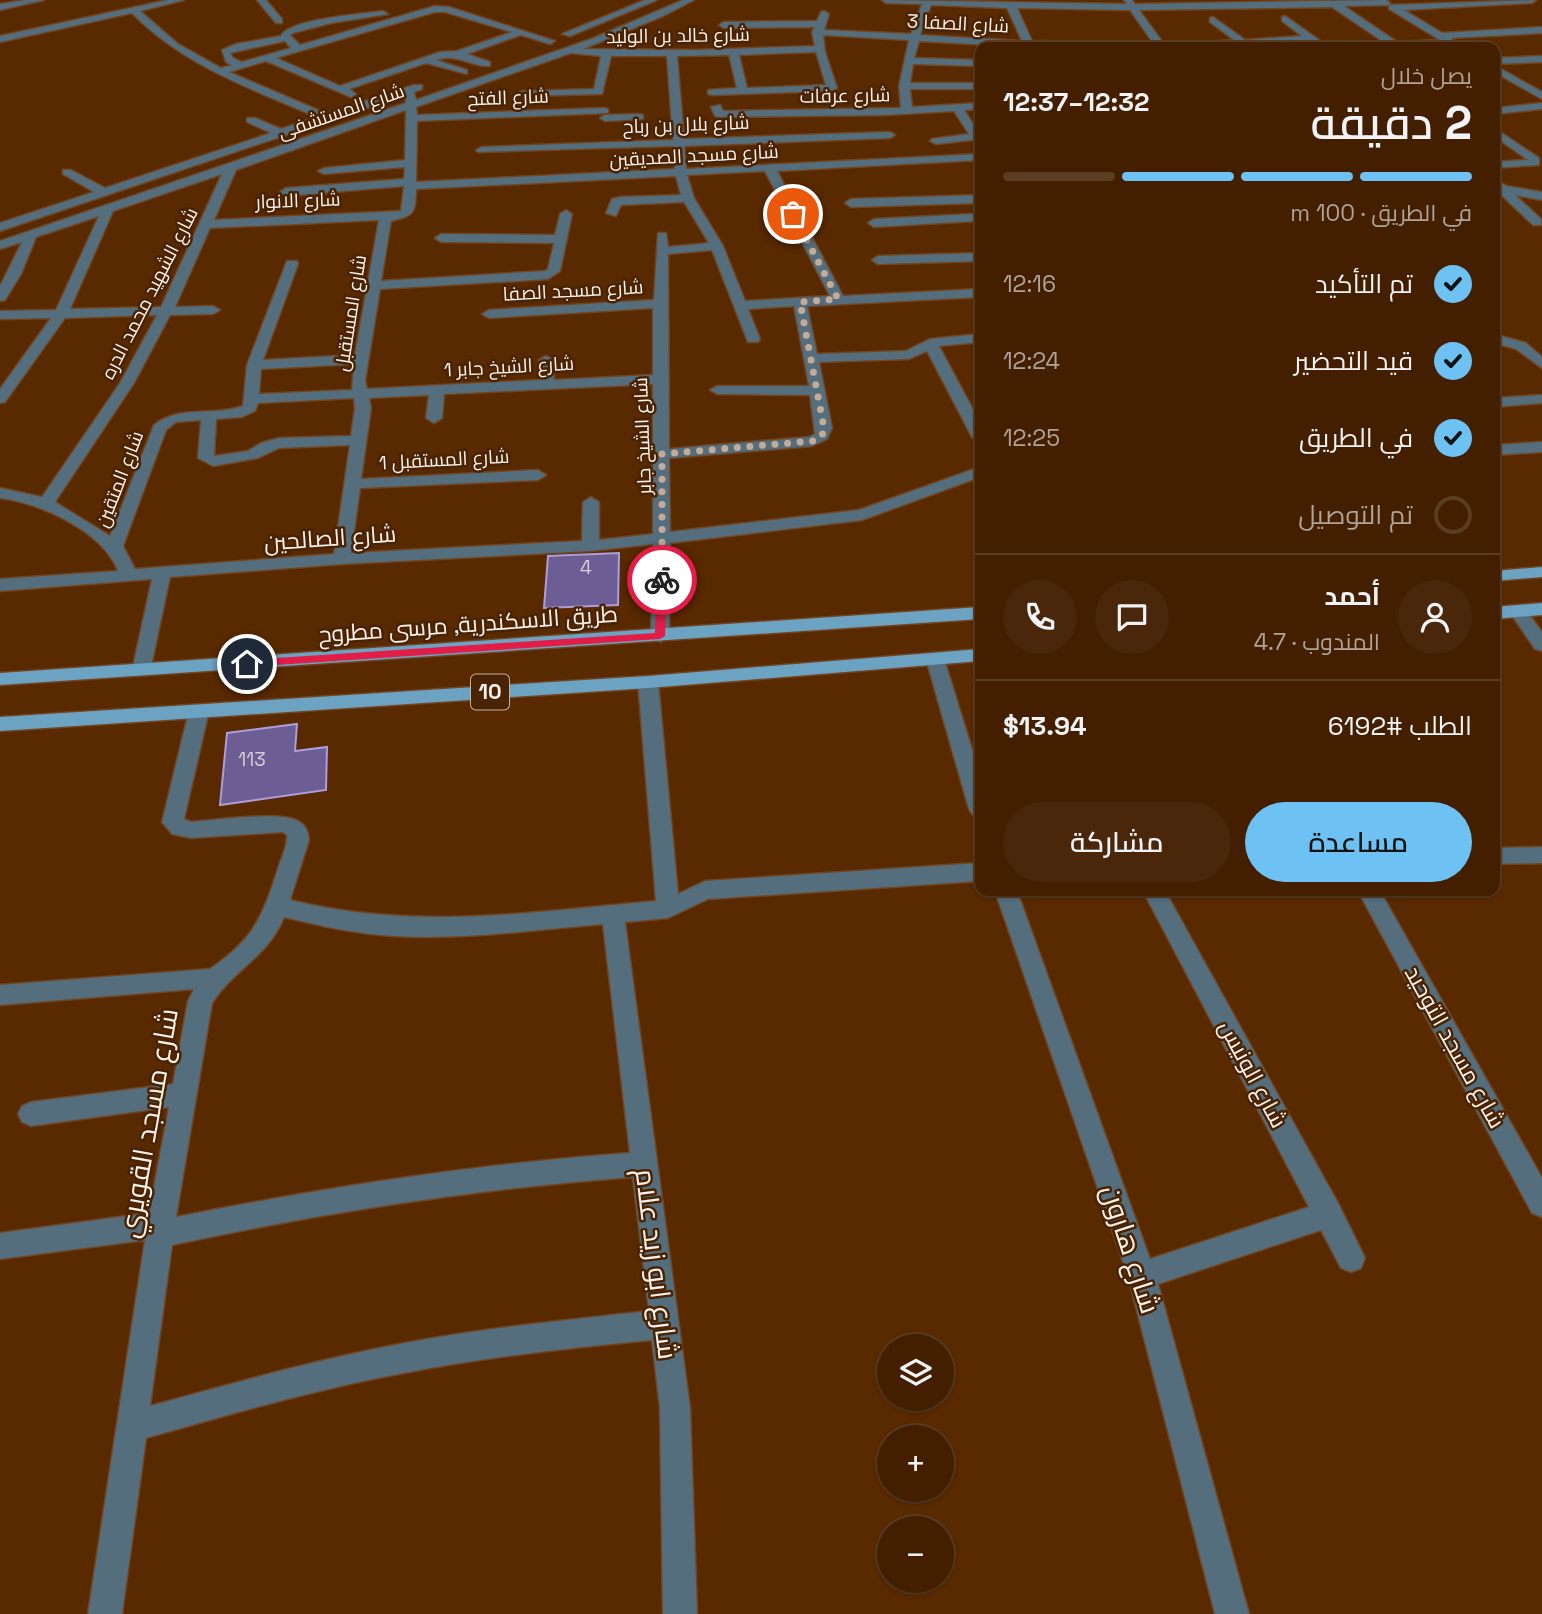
<!DOCTYPE html>
<html lang="ar">
<meta charset="utf-8">
<style>
:root{--surface:#431f00;--page:#4a270a;--text:#f1f3f6;--muted:#afa299;--line:#5b3d22;--accent:#6dc2f3}
body{margin:0;font-family:"Space Grotesk",Cairo,sans-serif;background:var(--page);color:var(--text);direction:rtl;height:100vh;display:flex;flex-direction:column;font-size:26px;white-space:nowrap}
*{box-sizing:border-box;margin:0}
p{font-size:23px;color:var(--muted)}
.icon{flex:none;width:38px;height:38px;fill:none;stroke:currentColor;stroke-width:2;stroke-linecap:round;stroke-linejoin:round}
.map{position:relative;flex:1;overflow:hidden;direction:ltr}
.drawer{position:absolute;left:975px;top:42px;width:525px;height:854px;display:flex;flex-direction:column;background:var(--surface);border-radius:14px;box-shadow:0 2px 5px #0004,0 0 0 2px var(--line);direction:rtl}
.drawer>*{flex:none}
.controls{position:absolute;left:877px;top:1334px;display:grid;gap:14px}
.controls a{display:grid;place-items:center;width:77px;height:77px;border-radius:50%;background:var(--surface);box-shadow:0 2px 5px #0004,0 0 0 2px var(--line);font-size:35px}
.pin{position:absolute;display:grid;place-items:center;width:60px;height:60px;color:#fff;margin:-30px;border:4px solid #fff;border-radius:50%;box-shadow:0 2px 7px #0007}
.courier{position:absolute;display:grid;place-items:center;width:70px;height:70px;margin:-35px;border:5px solid #e11d48;border-radius:50%;background:#fff;color:#222;box-shadow:0 2px 9px #0007}
.summary em{font-style:normal;font-weight:600}
.summary div{display:flex;flex-direction:column-reverse}
.summary{display:flex;align-items:center;justify-content:space-between;height:119px;padding:0 28px}
h1{font-size:46px;font-weight:600;line-height:52px}
.bar{display:grid;grid-template-columns:repeat(4,1fr);gap:10px 7px;align-content:center;height:84px;padding:0 28px}
.bar i{height:9px;border-radius:5px;background:var(--line)}
.bar .current{background:var(--accent)}
.bar p{grid-column:span 4}
.line{display:flex;align-items:center;gap:18px;padding:0 28px;border-top:2px solid var(--line)}
.line div{flex:1}
.round{display:grid;place-items:center;flex:none;width:74px;height:74px;border-radius:37px;background:var(--page)}
ol{padding:0 28px;list-style:none}
li{display:flex;align-items:center;gap:21px;height:77px}
li p{margin-inline-start:auto}
li .icon{padding:7px;border-radius:50%;background:var(--accent);color:#111;stroke-width:4}
li:last-child{color:var(--muted)}
li i{width:38px;height:38px;border:4px solid var(--line);border-radius:50%}
.primary-button{display:flex;gap:14px;margin-top:auto;padding:14px 28px}
.primary-button a{flex:1;height:80px;border-radius:42px;background:var(--accent);color:#111;font-size:28px;font-weight:600;line-height:80px;text-align:center}
.primary-button a+a{background:var(--page);color:var(--text)}
.map>svg:first-child{display:block}
.building{fill:#6c5e95;stroke:#ad9eda;stroke-width:2}
.lines{fill:none;stroke-linecap:round;stroke-linejoin:round}
.minor-casing{stroke:#704521;stroke-width:3}
.major-casing{stroke:#704521;stroke-width:3}
.minor{fill:#546e7e;fill-rule:evenodd}
.major{fill:#6ca2c2;fill-rule:evenodd}
.route{fill:#e11d48}
.done{stroke:#c4ab97;stroke-width:7;stroke-dasharray:0 12.6}
.labels{text-anchor:middle;stroke-width:5;stroke-linejoin:round;paint-order:stroke}
.far-street-label{font-size:19px;fill:#fef1e9;stroke:#482304}
.number-label{font-size:19px;fill:#daccd4}
.shield{fill:#482304;stroke:#c7b3a4;stroke-width:2}
.shield-label{font-size:21px;font-weight:bold;fill:#fef1e9}
.street-label{font-size:23px;fill:#fef1e9;stroke:#482304}
.near-street-label{font-size:28px;fill:#fef1e9;stroke:#482304}
</style>
<div class="map">
<svg width="1542" height="1614" viewBox="0 0 1542 1614">
<rect width="100%" height="100%" fill="#592900"/>
<path class="building" d="M619,553L618,605L544,608L548,556Z
M297,724L295,751L327,747L326,790L220,805L227,733Z"/>
<g class="lines">
<g class="minor-casing">
<path id="minor" d="M25,0H44L0,10V4Z
M168,0H184L140,11L178,44L221,68L232,65L226,62L222,50L236,44L281,36C289,19 362,14 383,11L388,14L331,23L293,33L290,35L300,45L435,6L449,7L555,41L550,44L521,35L467,54L490,62V66C471,67 457,53 436,60L467,70V74L426,63L349,89L356,94L351,97L266,61L229,72L327,114L414,85H422V89L414,92L416,100L594,38L683,0H694L663,16L583,49L698,50L815,46L812,32L815,27L724,28L719,25L724,22L817,21L821,12L824,11L829,14L824,30L911,34L922,4L886,3L882,0L1127,4L1124,0H1132L1135,4L1386,0L1390,3L1389,5L1344,6L1397,42L1440,40L1389,9V5L1536,0L1532,3L1404,10L1442,33L1542,27V33L1451,38L1457,43L1452,46L1359,47L1364,44L1385,43L1332,7L1139,10L1166,47H1156L1130,10L1017,8L1032,41L1097,42L1102,45L1099,47H1025L919,41L914,58L980,60V66L913,64L910,83H980V89H910L912,107L980,103V109L964,110L980,135V139L936,144L930,141L932,139L969,134L954,111L885,115L719,117L715,116L711,107L720,105L723,111L901,108L899,86L909,40L823,35L825,52L837,88L832,91L712,95L708,94V90L737,88L729,55L677,56L684,139L890,132L895,135L890,138L684,146L686,169L980,154V160L777,171L843,296L980,289V297L807,306L817,354L906,351L930,339L980,334V342L939,346L980,423V442L972,437L927,351L909,359L819,362L832,428L827,439L812,446L669,458L670,532L859,510L980,467V477L862,520L670,543L669,636L660,642L651,636L653,544L590,551L342,564L170,577L150,671L148,675H134L132,671L152,579L0,591V579L118,571C103,531 40,503 0,498V488L42,497L120,383L157,315L65,318L5,402L0,403V389L51,318L0,319V311L56,310L99,216L36,237L21,274L5,300L0,301V286L22,242L0,249V241L406,103L405,95L0,231V223L94,192L63,174V170H71L105,188L271,133L247,122V118H255L281,129L317,117C251,89 183,65 132,13L0,42V36ZM931,5L1007,8L1022,41L920,35ZM435,12H445L512,32L457,51L440,52L340,86L276,58ZM285,41L291,48L242,62L233,58L230,53ZM816,52L826,85L747,88L739,55ZM571,53L601,56L594,89L524,91L520,92V96L602,94L611,56H667L673,140L482,147L476,150L478,152L673,146L675,169L416,182L417,121L608,113V109L604,108L417,115L416,107ZM406,110L405,160L324,168L318,171L324,174L405,167L404,179L286,188L280,192L286,196L404,186L401,211L214,220L236,170ZM765,171L830,296L745,301L723,246L694,198L687,175ZM222,174L161,307L70,309L113,211ZM676,176L681,195L620,197L612,199L606,213L616,216L621,205L684,202L709,243L668,247L666,233H658L654,300L489,310L482,314L489,318L653,308V375L554,380L553,360L546,356L539,360L540,380L367,389L365,381L380,289L548,279L560,271L572,214L566,210L560,214L555,235L441,234L435,238L441,242L554,243L548,269L545,271L381,281L391,221C415,215 415,214 416,189ZM379,220L355,355L263,360L298,264L297,261H287L247,365L243,406C213,417 181,404 154,425L110,536L55,502L134,383L170,315L213,314L220,310L213,306L175,307L210,228ZM712,250L748,342H758L760,339L748,309L794,306L809,386H717L710,390L717,394L810,395L815,434L809,437L669,449L668,254ZM354,364L352,390L259,394L261,369ZM653,384V534L599,540V502L591,497L583,502L582,541L351,553L360,488L538,480L546,475L538,470L361,479L371,408L369,398L429,395L426,418L434,423L442,418L444,394ZM354,398L355,408L351,436L279,438L261,443L248,451L214,456L216,419L242,417L255,411L258,403ZM201,420L198,458L213,466L258,458L279,448L350,445L334,554L135,569L123,546L166,430L176,422Z
M257,0H266L282,19V23H276Z
M645,0H657L570,36L562,34Z
M1285,16L1329,47H1318L1310,41L1216,47H1172L1177,44L1234,40L1210,22V18L1213,17L1245,40L1302,36L1282,21V17Z
M1542,56V62L1494,64V58Z
M1494,65L1542,92V99L1494,72Z
M1542,103V109L1494,114V108Z
M639,114L643,115V119L605,121L600,118L605,115Z
M1494,128L1539,158V165L1494,168V162L1528,160L1494,136Z
M1494,178L1506,186L1542,192V200L1515,195L1541,219V225H1533L1494,188Z
M980,195V203L851,207L845,203L851,199Z
M972,214L978,218L976,221L874,227L868,223L874,219Z
M980,253V261L878,264L872,260L878,256Z
M1494,334L1526,343L1542,357V368L1516,349L1494,343Z
M1542,395V403L1494,407V398Z
M1542,442V452L1494,455V445Z
M1518,605L1524,607L1542,632V651L1535,649L1509,611Z
M935,653L942,655L944,659L980,775V817L973,815L969,809L926,659L928,655Z
M648,676L655,677L658,682L678,894L705,881L980,863V881L708,899L668,918L625,922L690,1408L697,1614H663L660,1408L652,1340C569,1348 486,1357 404,1373C317,1389 231,1414 146,1438L122,1614H88L145,1240L0,1259V1233L149,1213L169,1107L31,1126L22,1122L18,1114L22,1106L31,1102L173,1084L188,1001L194,989L0,1005V985L210,969C253,939 261,920 277,872C280,860 288,847 287,835L283,832L191,838L172,834L162,822L189,711L192,706H206L209,711L184,819L191,822C215,820 280,811 298,821C306,825 308,832 309,840L290,900C415,931 530,912 656,901L638,682L641,677ZM284,917C321,926 357,934 395,936C464,940 534,930 603,924L630,1153C476,1164 327,1187 176,1217L212,1003C233,970 269,956 284,917ZM633,1177L649,1311C567,1320 485,1328 405,1343C319,1359 234,1383 150,1406L172,1245C326,1212 476,1189 633,1177Z
M1542,847V863L1494,864V848Z
M995,891H1017L1150,1259L1309,1207L1143,891H1165L1339,1205L1365,1258L1361,1268L1351,1272L1341,1268L1321,1230L1158,1284L1249,1614H1215L1128,1276Z
M1358,891H1380L1542,1178V1217L1532,1213Z"/>
</g>
<g class="major-casing">
<path id="major" d="M1542,567V577L1494,581V571Z
M1542,603V615L1494,619V607Z
M980,607V619L0,685V673Z
M980,649V661L648,688L0,731V717L648,676Z"/>
</g>
<use href="#minor" class="minor"/>
<use href="#major" class="major"/>
</g>
<path class="route" d="M662,577L667,580L665,636L660,639L247,667L242,664L247,660L655,633L657,580Z"/>
<g class="lines">
<path class="done" d="M662,580V454L813,441L822,436L824,428L800,302L838,299L793,214"/>
</g>
<g class="labels">
<g class="far-street-label">
<text transform="translate(958 23) rotate(3)" y="7">شارع الصفا 3</text>
<text transform="translate(678 35) rotate(-1)" y="7">شارع خالد بن الوليد</text>
<text transform="translate(845 95) rotate(-1)" y="7">شارع عرفات</text>
<text transform="translate(508 97) rotate(-2)" y="7">شارع الفتح</text>
<text transform="translate(341 111) rotate(-19)" y="7">شارع المستشفى</text>
<text transform="translate(686 124) rotate(-2)" y="7">شارع بلال بن رباح</text>
<text transform="translate(694 155) rotate(-3)" y="7">شارع مسجد الصديقين</text>
<text transform="translate(298 200) rotate(-2)" y="7">شارع الانوار</text>
<text transform="translate(573 290) rotate(-3)" y="7">شارع مسجد الصفا</text>
<text transform="translate(149 293) rotate(-63)" y="7">شارع الشهيد محمد الدره</text>
<text transform="translate(350 313) rotate(-81)" y="7">شارع المستقبل</text>
<text transform="translate(509 366) rotate(-3)" y="7">شارع الشيخ جابر 1</text>
<text transform="translate(642 436) rotate(-92)" y="7">شارع الشيخ جابر</text>
<text transform="translate(444 459) rotate(-3)" y="7">شارع المستقبل 1</text>
<text transform="translate(119 479) rotate(-69)" y="7">شارع المتقين</text>
</g>
<g class="number-label">
<text x="586" y="574">4</text>
<text x="252" y="766">113</text>
</g>
<rect class="shield" x="471" y="674.5" width="38" height="35" rx="5"/>
<g class="shield-label">
<text x="490" y="699">10</text>
</g>
<g class="street-label">
<text transform="translate(330 538) rotate(-4)" y="8">شارع الصالحين</text>
<text transform="translate(468 624) rotate(-4)" y="8">طريق الاسكندرية, مرسى مطروح</text>
<text transform="translate(1455 1047) rotate(61)" y="8">شارع مسجد التوحيد</text>
<text transform="translate(1253 1074) rotate(62)" y="8">شارع الونيس</text>
</g>
<g class="near-street-label">
<text transform="translate(148 1123) rotate(-80)" y="10">شارع مسجد القويري</text>
<text transform="translate(1131 1249) rotate(72)" y="10">شارع هارون</text>
<text transform="translate(657 1264) rotate(83)" y="10">شارع ابو زيد علام</text>
</g>
</g>
</svg>
<div class="controls">
<a><svg class="icon" aria-label="layers" viewBox="0 0 24 24"><path d="M12 4l9 5-9 5-9-5zM3 14l9 5 9-5"/></svg></a>
<a>+</a>
<a>−</a>
</div>
<div class="pin" style="left:793px;top:214px;background:#ea580c"><svg class="icon" aria-label="bag" viewBox="0 0 24 24"><path d="M5 8h14l-1 12H6zM9 8a3 3 0 0 1 6 0"/></svg></div>
<div class="pin" style="left:247px;top:664px;background:#1f2937"><svg class="icon" aria-label="home" viewBox="0 0 24 24"><path d="M3 11l9-7 9 7M6 9v11h12V9"/></svg></div>
<div class="courier" style="left:662px;top:580px"><svg class="icon" aria-label="bike" viewBox="0 0 24 24"><circle cx="6" cy="16" r="4"/><circle cx="18" cy="16" r="4"/><path d="M6 16l4-8h5l3 8M10 8l3 8H6M13 5h3"/></svg></div>
<section class="drawer">
<div class="summary"><div><h1>2 دقيقة</h1><p>يصل خلال</p></div><em>12:32–12:37</em></div>
<div class="bar"><i class="current"></i><i class="current"></i><i class="current"></i><i></i><p>في الطريق · 100 m</p></div>
<ol>
<li><svg class="icon" aria-label="check" viewBox="0 0 24 24"><path d="M5 12l5 5 9-10"/></svg>تم التأكيد<p>12:16</p></li>
<li><svg class="icon" aria-label="check" viewBox="0 0 24 24"><path d="M5 12l5 5 9-10"/></svg>قيد التحضير<p>12:24</p></li>
<li><svg class="icon" aria-label="check" viewBox="0 0 24 24"><path d="M5 12l5 5 9-10"/></svg>في الطريق<p>12:25</p></li>
<li><i></i>تم التوصيل</li>
</ol>
<div class="line" style="height:126px"><a class="round"><svg class="icon" aria-label="person" viewBox="0 0 24 24"><circle cx="12" cy="8" r="4"/><path d="M4 21q1-7 8-7t8 7"/></svg></a><div><b>أحمد</b><p>المندوب · 4.7</p></div><a class="round"><svg class="icon" aria-label="chat" viewBox="0 0 24 24"><path d="M4 5h16v11H9l-5 4z"/></svg></a><a class="round"><svg class="icon" aria-label="phone" viewBox="0 0 24 24"><path d="M5 4h4l2 5-3 2q2 4 5 5l2-3 5 2v4C11 20 4 13 5 4z"/></svg></a></div>
<div class="line" style="height:91px"><div>الطلب #6192</div><b>$13.94</b></div>
<div class="primary-button"><a>مساعدة</a><a>مشاركة</a></div>
</section>
</div>
